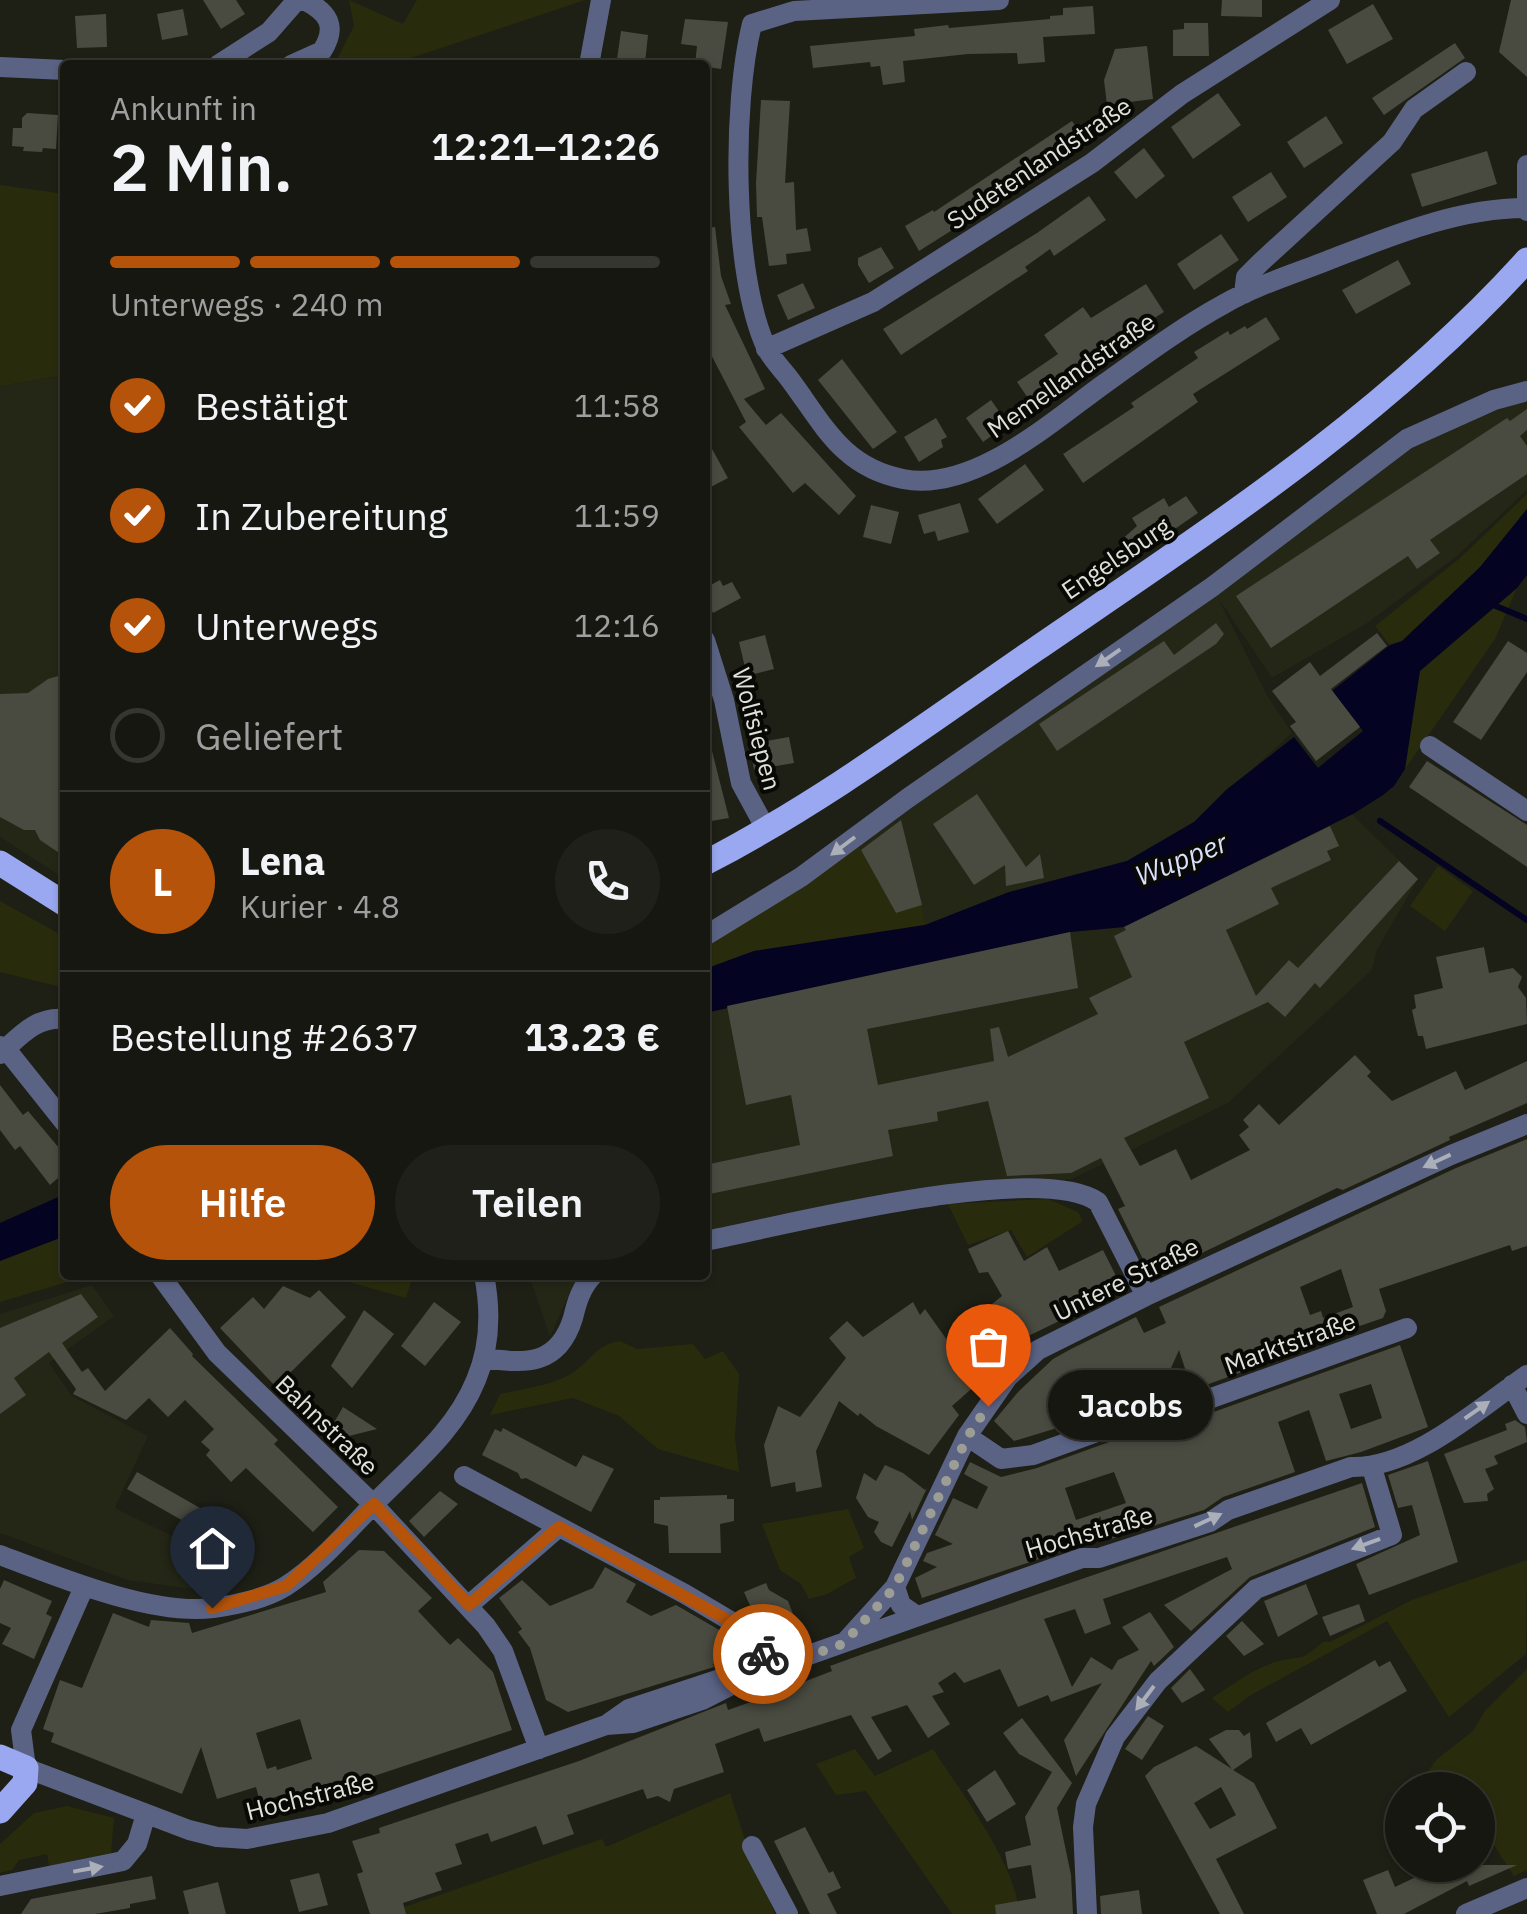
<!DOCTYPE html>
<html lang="de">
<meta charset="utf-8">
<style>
:root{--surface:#161710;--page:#1f2019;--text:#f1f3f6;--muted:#9e9f9f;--line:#353630;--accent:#b45309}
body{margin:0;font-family:"IBM Plex Sans",sans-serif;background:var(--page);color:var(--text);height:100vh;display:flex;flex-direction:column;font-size:38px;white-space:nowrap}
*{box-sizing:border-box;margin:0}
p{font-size:32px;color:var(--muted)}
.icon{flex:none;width:55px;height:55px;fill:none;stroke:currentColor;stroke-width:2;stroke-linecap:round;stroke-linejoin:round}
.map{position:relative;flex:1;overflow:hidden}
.side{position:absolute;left:60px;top:60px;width:650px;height:1220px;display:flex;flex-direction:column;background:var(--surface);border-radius:10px;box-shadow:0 2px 8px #0004,0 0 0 2px var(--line)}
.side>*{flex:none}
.fabs{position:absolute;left:1385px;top:1772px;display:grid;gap:20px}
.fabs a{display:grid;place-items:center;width:110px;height:110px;border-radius:50%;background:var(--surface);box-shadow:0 2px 8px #0004,0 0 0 2px var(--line);font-size:50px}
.pin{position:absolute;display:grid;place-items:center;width:85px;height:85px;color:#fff;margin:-102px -42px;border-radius:50% 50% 50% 0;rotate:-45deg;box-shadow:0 0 10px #0007}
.pin .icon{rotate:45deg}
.courier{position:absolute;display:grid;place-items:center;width:100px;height:100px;margin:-50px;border:8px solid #b45309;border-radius:50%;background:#fff;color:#222;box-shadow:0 2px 12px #0007}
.bubble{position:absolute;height:70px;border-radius:35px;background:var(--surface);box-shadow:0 2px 8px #0004,0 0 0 2px var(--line);font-size:32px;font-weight:600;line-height:70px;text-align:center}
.head em{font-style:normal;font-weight:600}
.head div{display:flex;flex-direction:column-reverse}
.head{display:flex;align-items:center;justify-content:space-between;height:170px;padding:0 50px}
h1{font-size:65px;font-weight:600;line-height:75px}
.bar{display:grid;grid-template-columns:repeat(4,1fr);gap:15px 10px;align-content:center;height:120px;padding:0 50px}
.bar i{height:12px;border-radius:8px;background:var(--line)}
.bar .selected{background:var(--accent)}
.bar p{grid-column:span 4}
.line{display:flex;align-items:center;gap:25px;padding:0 50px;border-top:2px solid var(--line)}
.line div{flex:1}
.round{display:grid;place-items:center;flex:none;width:105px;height:105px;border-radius:52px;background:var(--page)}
ol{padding:0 50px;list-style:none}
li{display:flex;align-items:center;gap:30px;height:110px}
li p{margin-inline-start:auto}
li .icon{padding:10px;border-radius:50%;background:var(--accent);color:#fff;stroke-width:4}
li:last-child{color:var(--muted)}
li i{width:55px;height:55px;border:5px solid var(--line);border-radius:50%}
.action{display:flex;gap:20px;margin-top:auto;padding:20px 50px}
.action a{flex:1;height:115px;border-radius:60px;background:var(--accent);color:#fff;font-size:40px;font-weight:600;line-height:115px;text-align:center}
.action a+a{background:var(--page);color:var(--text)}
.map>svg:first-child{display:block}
.built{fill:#242616}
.green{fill:#292c0c}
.water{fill:#040321}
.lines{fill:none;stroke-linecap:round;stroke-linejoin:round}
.stream{stroke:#040321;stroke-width:6}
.building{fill:#494b40;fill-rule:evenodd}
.minor{stroke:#5b6385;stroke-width:20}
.major{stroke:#99a8f0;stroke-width:25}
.oneway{fill:#abafb8}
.done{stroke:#9c9d95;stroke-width:10;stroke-dasharray:0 18}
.route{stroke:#b45309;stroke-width:12}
.labels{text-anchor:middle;stroke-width:8;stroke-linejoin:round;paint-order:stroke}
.street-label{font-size:25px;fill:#e0e1da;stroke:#080805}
.water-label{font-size:28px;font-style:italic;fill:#dae1fc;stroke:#080805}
</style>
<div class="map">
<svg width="1527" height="1914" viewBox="0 0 1527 1914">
<rect width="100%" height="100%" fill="#1e1f15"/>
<path class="built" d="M65,375V879L0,837V386Z
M1527,400V490L1457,556L1366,624L1272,678L1218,598L1267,695L1292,733L1194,822L1127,861L931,924L925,925L922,906L896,913L858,845L1409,441Z
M1352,814L1418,879L1377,950L1372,970L1228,1103L1072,1179L1012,1184L705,1235V1013L1070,932L1124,927Z
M529,1275H582L571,1290L550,1337Z
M92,1285L114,1316L49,1363L72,1396L148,1436L115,1508L209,1554L214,1592L127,1580L0,1533V1314Z"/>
<path class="green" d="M349,0L403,24L417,0H585L396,63L334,65L354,26Z
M0,185L65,194V375L0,386Z
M1527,494V509L1481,567L1402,641L1390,645L1375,626L1459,559Z
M1517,588L1495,639L1405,769L1419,671Z
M858,845L896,913L922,905L925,925L754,951L705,969V936Z
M1438,866L1473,891L1445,931L1410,906Z
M0,901L65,937V988L0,972Z
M1048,1199L1078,1212L1083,1221L1027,1257L1011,1230L968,1245L948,1204Z
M65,1236V1275H91L0,1302V1261Z
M324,1275H413L406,1298Z
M620,1341L637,1349L693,1344L705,1359L723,1351L739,1374L735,1437L739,1472L658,1449L619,1416L573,1398L490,1415L500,1394C523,1389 548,1386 569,1375C590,1363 595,1344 620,1341Z
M848,1509L864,1548L849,1557L856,1578L827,1594L809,1599L801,1584L780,1570L762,1524Z
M1527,1560L1526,1654L1449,1717L1387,1621L1251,1695L1228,1712L1212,1698C1233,1685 1255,1667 1279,1661C1306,1655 1299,1662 1323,1642H1330L1412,1600Z
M1527,1669V1870L1514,1876L1478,1821V1790H1457L1448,1778L1432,1790H1415L1437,1759L1473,1731L1485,1711Z
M855,1749L875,1776L933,1749C959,1789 1018,1867 1019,1914H952L866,1791L836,1795L816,1764Z
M730,1793L744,1837L775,1914H384L602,1839L606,1847Z
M67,1806L114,1818L111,1853L49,1866L47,1854L19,1860L12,1870L0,1873V1844L34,1813Z"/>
<path class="water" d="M1527,509V575L1517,588L1420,671L1405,769L1394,786L1383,795L1353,814L1124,927L1070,932L705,1013V969L754,951L925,925L1009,892L1127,861L1194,822L1226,790L1294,737L1318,768L1363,731L1332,691L1390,645L1402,641L1480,567Z
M65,1194V1236L0,1261V1223Z"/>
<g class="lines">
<path class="stream" d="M1491,604L1527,619
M1380,821L1527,920"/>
</g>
<path class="building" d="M203,0H236L245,14L221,29Z
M1222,0H1262V17L1221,16Z
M1511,0H1527V77L1499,52Z
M1373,4L1393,39L1347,64L1328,30Z
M1093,6L1095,34L1043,37L1045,62L1018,64L1017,53L968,54L903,61L905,82L883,85L880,66L871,67L870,62L813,68L810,46L915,36L914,29L948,25L949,28L1050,19V16L1063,15V8Z
M183,9L188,35L162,40L157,14Z
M106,14L107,47L77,48L75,16Z
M685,19L728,22L721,69L695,65L697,46L681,44Z
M1184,23H1208L1209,56H1173V30L1184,29Z
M621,31L648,35L645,63L617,59Z
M1455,43L1465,58L1384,115L1372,98Z
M1147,46L1153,99L1107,105L1104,80L1115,49Z
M1218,93L1241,125L1193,159L1171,127Z
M761,100L790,101L785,183L794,182L796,230L807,228L811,251L786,254L787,264L769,266L762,217H757L756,183Z
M27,113L58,115L56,149L43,148L42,152L23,151L24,147L12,146L13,128H22V118Z
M1326,116L1343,143L1304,168L1287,142Z
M1072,121L1085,140L1040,172L1041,174L919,251L905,226L933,210L934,212Z
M1144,148L1165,176L1136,199L1114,172Z
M1487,151L1497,184L1422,207L1411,174Z
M1271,172L1287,197L1248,222L1232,197Z
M1089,196L1106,220L1054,256L1050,249L1025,267L1028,271L901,355L883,329L1037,233Z
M715,227L721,276L731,304L725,305L765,389L744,399L766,425L781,413L856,496L839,515L805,483L793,493L739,427L746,422L705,343V228Z
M1221,234L1239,260L1194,290L1177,264Z
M881,247L894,268L869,283L858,265V258Z
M1398,260L1411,284L1356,314L1342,290Z
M803,283L815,308L788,320L777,295Z
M1146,284L1164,312L1111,345L1113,347L1032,404L1017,382L1058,354L1044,335L1083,307L1091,318Z
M1266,317L1280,339L1193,394L1198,402L1083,483L1063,454L1134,407L1131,403L1198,358L1194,352L1228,331L1230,335L1245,326L1247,329Z
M842,359L897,432L873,449L818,380Z
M991,400L1008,424L983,442L966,418Z
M1527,409V430L1520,436L1527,446V474L1430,540L1440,553L1417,569L1408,556L1271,648L1236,596L1507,418L1510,421Z
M936,418L947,437L941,440L943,447L919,462L904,437Z
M705,436L728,478L705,490Z
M1025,464L1044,490L997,524L978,499Z
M1186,496L1198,513L1131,559L1119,542L1137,526L1132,518L1164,498L1169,507Z
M960,503L969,532L938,541L935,531L924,534L918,515Z
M871,505L899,512L891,544L863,537Z
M720,580L723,586L732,582L741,598L713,613L705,597V588Z
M1216,623L1224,634L1216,644L1057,751L1039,724L1164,641L1174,655Z
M1377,633L1387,646L1331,689L1360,727L1316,761L1290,726L1296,722L1272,691L1310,662L1320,676Z
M765,635L774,669L747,676L739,642Z
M1508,641L1527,653V672L1481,740L1453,722Z
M65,674V857L40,840L35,830H24L0,817V694L28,693L48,679Z
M789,737L794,763L754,770L750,744Z
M712,751L729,818L705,822V752Z
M1427,761L1527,825V867L1409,787Z
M977,794L1026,867L1040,854L1044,878L1006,886L1005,865L974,885L933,824Z
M901,820L922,905L896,913L861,850Z
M1330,826L1339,846L1327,851L1331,860L1271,888L1279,904L1226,930L1256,996L1289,960L1298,968L1399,861L1418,879L1320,988L1315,983L1285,1017L1268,1002L1184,1042L1209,1098L1124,1138L1140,1166L1176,1149L1191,1180L1250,1150L1239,1135L1249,1127L1243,1120L1259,1104L1279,1125L1355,1055L1371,1072L1367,1076L1392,1101L1456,1071L1465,1090L1527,1061V1103L1449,1137L1450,1140L1343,1190L1337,1188L1152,1277L1118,1209L1125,1206L1101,1158L1071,1173L1007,1176L988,1101L937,1112L938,1121L888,1130L893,1156L705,1195V1165L800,1145L791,1095L746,1105L727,1006L1070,932L1078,988L867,1029L878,1085L994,1061L990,1029L999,1027L1008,1057L1098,1014L1089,998L1132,977L1114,936L1126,930L1124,927Z
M1484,947L1489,973L1513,968L1522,977L1518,987L1526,998L1527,1024L1426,1049L1423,1036H1418L1415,1024L1412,1010L1416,1008L1414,995L1443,988L1436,957Z
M0,1085L23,1115L28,1111L65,1155V1172L50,1185L20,1146L15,1150L0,1130Z
M1527,1139V1246L1512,1251L1510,1245L1379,1289L1386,1311L1383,1318L1310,1343L1312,1347L1192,1390L1179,1350L1160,1393L1113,1411L1014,1441L994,1421L1018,1392L1053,1359L1071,1349L1136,1317L1144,1333L1166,1323L1159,1307L1456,1168ZM1341,1269L1353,1307L1323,1318L1321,1311L1310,1315L1300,1287Z
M1008,1231L1024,1261L1047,1247L1059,1271L1103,1250L1123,1290L1018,1341L1020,1346L952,1406L959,1415L929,1455L876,1426L860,1413L858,1416L839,1401L816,1451L822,1487L796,1492L795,1482L771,1487L764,1445L778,1406L800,1417L846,1358L829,1338L847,1321L863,1337L913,1302L920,1315L925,1309L947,1340L1002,1296L988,1272L979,1273L968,1249Z
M283,1286L310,1298L319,1290L346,1317L276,1387L220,1328L253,1297L264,1309Z
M81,1294L98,1317L62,1343L82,1372L88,1368L105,1391L170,1328L193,1354L192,1356L278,1440L274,1444L338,1507L313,1532L246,1468L231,1482L206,1455L210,1450L201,1442L214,1429L185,1400L168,1417L149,1398L126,1420L73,1394L76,1389L49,1352L14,1378L26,1395L0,1414V1328Z
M434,1302L461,1322L425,1366L401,1346Z
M364,1310L394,1334L352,1388L331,1366Z
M1400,1345L1428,1427L1361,1452L1326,1461L1309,1410L1278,1422L1295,1472L1223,1497L1204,1510L1108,1540L1100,1516L1084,1544L922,1598L915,1578L937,1567L923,1561L927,1553L953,1544L935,1535L953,1498L977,1509L988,1487L964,1474L970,1462L1001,1477L1037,1468L1137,1432L1197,1418ZM1371,1384L1382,1418L1351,1429L1339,1394ZM1114,1472L1126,1503L1076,1520L1065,1488Z
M343,1407L377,1429L345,1437L328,1433Z
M1515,1420L1525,1427L1527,1442L1494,1456L1498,1464L1485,1469L1494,1489L1487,1494L1488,1501L1464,1503L1444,1454L1507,1430L1505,1424Z
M503,1428L576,1467L583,1455L614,1469L591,1512L526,1478L521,1479L518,1473L482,1455L495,1429L501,1432Z
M1428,1461L1458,1562L1369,1595L1356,1564L1420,1535L1412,1505L1398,1508L1388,1475Z
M885,1465L903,1473L925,1490L927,1488L912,1520L910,1511L892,1547L881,1542L874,1532L879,1522L868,1517L856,1498L864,1473L876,1481Z
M137,1472L200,1508L185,1522L127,1489Z
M1362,1483L1375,1527L1250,1577L1191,1631L1164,1605L1232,1569L1227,1557L1103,1599L1111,1624L1085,1634L1075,1609L1044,1619L1072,1687L1091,1657L1112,1670L1118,1660L1139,1650L1122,1627L1150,1612L1174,1647L1154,1666L1151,1661L1076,1776L1064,1740L1102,1683L1051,1702L1048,1695L1018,1707L1000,1669L964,1683L955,1672L938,1683L944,1692L932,1696L950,1724L928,1738L907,1705L871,1717L892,1751L878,1760L851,1715L764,1742L759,1728L715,1744L724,1772L674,1789L670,1802L658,1796L647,1799L643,1789L567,1815L574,1834L543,1845L536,1826L491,1842L488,1833L455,1844L462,1864L435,1873L442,1890L403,1903L406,1914H370L357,1874L363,1872L352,1841L380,1833L379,1828L579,1761L726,1703L728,1710L762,1698L832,1671L830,1666L863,1654Z
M440,1491L458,1504L424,1537L409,1521Z
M727,1495V1499H734V1521L720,1524L721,1553H669L668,1526L654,1523V1500H660V1497Z
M359,1550L384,1551L432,1598L418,1611L450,1645L458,1638L493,1672L512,1730L371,1777L373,1781L356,1786L355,1782L288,1805L285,1794L260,1802L256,1787L217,1799L201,1747L182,1794L51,1742L54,1733L43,1729L60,1680L82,1688L113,1613L149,1627L151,1620L189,1623L192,1633L326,1592L323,1582ZM300,1719L312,1759L277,1770L276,1766L267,1769L256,1733Z
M605,1567L636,1584L626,1602L651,1616L676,1605L728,1635L735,1657L713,1664L714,1667L568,1712L546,1700L530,1648L518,1632L522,1629L499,1598L522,1580L550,1606L593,1588Z
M4,1580L52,1601L46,1614L52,1617L34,1659L2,1644L11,1628L0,1623V1589Z
M766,1583L769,1590L788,1601L800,1632L771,1645L759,1626L744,1592Z
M1306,1584L1318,1614L1278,1637L1264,1601Z
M1359,1604L1365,1621L1330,1636L1322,1617Z
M1242,1621L1264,1644L1244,1656L1226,1636Z
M1375,1660L1379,1667L1390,1661L1407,1691L1311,1745L1301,1728L1276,1742L1266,1723Z
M1190,1669L1205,1690L1182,1703L1171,1688Z
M1148,1716L1164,1726L1142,1760L1125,1749Z
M1022,1718L1072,1783L1057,1808L1071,1875L1073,1914H996L995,1905L1036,1898L1031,1865L1008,1869L1005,1852L1031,1845L1025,1817L1052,1772L1019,1754L1003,1733Z
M1226,1730H1239L1244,1736L1250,1732L1252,1757L1233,1770L1254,1783L1277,1828L1216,1859L1244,1914H1220L1145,1776L1154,1767L1196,1746L1232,1769L1209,1739ZM1221,1787L1236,1815L1210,1829L1194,1803Z
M995,1770L1016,1804L987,1822L967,1790Z
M805,1827L829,1873L833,1871L841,1888L827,1894L837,1914H810L774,1841Z
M1441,1865H1517L1469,1886L1467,1881L1404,1914H1377L1363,1880L1388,1870L1395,1887Z
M319,1873L328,1905L299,1912L290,1880Z
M152,1876L156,1899L130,1904V1908L95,1914H21L31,1899Z
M218,1882L226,1914H189L183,1891Z
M1139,1890L1142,1914H1101L1100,1896Z"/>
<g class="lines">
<path class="minor" d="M999,0L794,11L752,24C732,104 732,272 766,347C771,358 781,368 788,377C823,423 841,467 903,479C973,493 1051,422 1104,384C1143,356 1182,327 1224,304C1257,285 1294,274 1329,260C1391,236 1458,208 1525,208
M218,65L269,32L297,0
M291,65L322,51C338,26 328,12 304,0
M589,65L601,0
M0,67L65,70
M1527,165V211
M1244,294L1246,277L1261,262L1392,142L1414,109L1466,72
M766,349L873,302L1092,163L1182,94L1330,0
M705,640L724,700L741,783L766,829
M1430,746L1527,811
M705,936L801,877L908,798L1212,587L1407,439L1494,400L1527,391
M0,1046L6,1049L65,1123
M0,1054C20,1036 36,1016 65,1019
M705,1241C783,1226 1037,1160 1098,1202L1146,1296
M160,1275L217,1353L373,1504L486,1626L503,1651L539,1749
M484,1358C526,1364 558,1366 573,1318C577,1301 581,1288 593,1275
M1512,1385L1527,1414
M967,1436L1001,1459L1033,1455L1163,1408L1178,1409L1192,1405L1407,1328
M464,1476L685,1594L744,1629L771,1669
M0,1555C58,1577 152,1616 213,1608C236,1605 267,1598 286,1586C315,1568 346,1533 370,1508C409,1467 454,1434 476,1380C490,1347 491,1310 484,1275
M84,1587L21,1730L26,1768L189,1830L217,1837L247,1839L328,1823L606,1725L633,1723L702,1700L747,1677L1082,1558H1099L1210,1522L1228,1510L1351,1467C1412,1469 1478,1409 1527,1375
M469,1605L559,1527
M917,1616L901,1605L895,1587L967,1436L1008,1377L1038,1350L1146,1296L1451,1155L1527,1124
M846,1641L895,1587
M609,1723L629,1709L720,1679
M752,1846L788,1914
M0,1886L123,1861L137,1844L146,1814
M1087,1914L1083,1827L1086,1804L1115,1737L1158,1681L1256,1589L1392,1535L1372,1468
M1466,1914L1527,1888"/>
<path class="major" d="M0,863L65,904
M705,863C821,803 928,723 1036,649C1208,531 1386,416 1527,260
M0,1757L26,1768L25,1783L0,1811"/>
</g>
<defs><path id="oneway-solid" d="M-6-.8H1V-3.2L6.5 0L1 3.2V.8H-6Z" transform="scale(2.5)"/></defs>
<g class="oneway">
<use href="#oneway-solid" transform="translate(1108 658) rotate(145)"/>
<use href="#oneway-solid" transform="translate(843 846) rotate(143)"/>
<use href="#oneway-solid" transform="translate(1437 1161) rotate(155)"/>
<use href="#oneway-solid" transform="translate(1477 1410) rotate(-35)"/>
<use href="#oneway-solid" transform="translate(1208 1520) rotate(-25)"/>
<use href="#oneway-solid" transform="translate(1366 1544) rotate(160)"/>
<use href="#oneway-solid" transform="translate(1145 1698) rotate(127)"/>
<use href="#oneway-solid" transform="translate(88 1869) rotate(-10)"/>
</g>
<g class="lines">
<path class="done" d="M763,1654L771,1669L843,1644L895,1587L968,1436L988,1406"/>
<path class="route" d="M212,1608L286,1586L374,1504L469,1605L559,1527L744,1629L763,1654"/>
</g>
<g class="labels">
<g class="street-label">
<text transform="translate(1039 163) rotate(-34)" y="9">Sudetenlandstraße</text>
<text transform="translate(1071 375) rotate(-35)" y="9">Memellandstraße</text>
<text transform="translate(1116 558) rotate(-34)" y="9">Engelsburg</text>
<text transform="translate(757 729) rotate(75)" y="9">Wolfsiepen</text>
<text transform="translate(1126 1279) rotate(-26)" y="9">Untere Straße</text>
<text transform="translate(1290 1343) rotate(-20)" y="9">Marktstraße</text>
<text transform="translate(327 1425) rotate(44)" y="9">Bahnstraße</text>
<text transform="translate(1089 1532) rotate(-16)" y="9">Hochstraße</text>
<text transform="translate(310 1796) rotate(-14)" y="9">Hochstraße</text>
</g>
<g class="water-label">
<text transform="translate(1181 859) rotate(-22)" y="10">Wupper</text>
</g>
</g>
</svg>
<div class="fabs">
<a><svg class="icon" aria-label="locate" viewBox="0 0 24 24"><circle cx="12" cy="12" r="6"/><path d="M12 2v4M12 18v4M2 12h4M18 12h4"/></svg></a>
</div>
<div class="pin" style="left:988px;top:1406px;background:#ea580c"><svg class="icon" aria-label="bag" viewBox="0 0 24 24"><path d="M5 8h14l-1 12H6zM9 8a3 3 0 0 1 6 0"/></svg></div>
<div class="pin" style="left:212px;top:1608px;background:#1f2937"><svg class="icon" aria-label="home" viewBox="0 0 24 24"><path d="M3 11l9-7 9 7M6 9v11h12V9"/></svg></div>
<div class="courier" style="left:763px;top:1654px"><svg class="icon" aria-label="bike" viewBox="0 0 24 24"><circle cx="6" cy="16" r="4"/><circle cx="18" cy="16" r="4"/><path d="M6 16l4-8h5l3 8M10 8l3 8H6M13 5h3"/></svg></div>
<div class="bubble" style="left:1048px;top:1370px;width:165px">Jacobs</div>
<section class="side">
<div class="head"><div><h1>2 Min.</h1><p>Ankunft in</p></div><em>12:21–12:26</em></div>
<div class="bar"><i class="selected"></i><i class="selected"></i><i class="selected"></i><i></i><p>Unterwegs · 240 m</p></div>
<ol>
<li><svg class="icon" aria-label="check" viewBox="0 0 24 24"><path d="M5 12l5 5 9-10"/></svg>Bestätigt<p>11:58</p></li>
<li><svg class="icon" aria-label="check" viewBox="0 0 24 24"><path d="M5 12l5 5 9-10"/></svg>In Zubereitung<p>11:59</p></li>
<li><svg class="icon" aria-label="check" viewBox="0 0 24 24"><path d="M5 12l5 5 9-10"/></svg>Unterwegs<p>12:16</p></li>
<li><i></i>Geliefert</li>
</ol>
<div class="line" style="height:180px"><b class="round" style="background:var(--accent);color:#fff">L</b><div><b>Lena</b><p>Kurier · 4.8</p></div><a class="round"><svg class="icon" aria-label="phone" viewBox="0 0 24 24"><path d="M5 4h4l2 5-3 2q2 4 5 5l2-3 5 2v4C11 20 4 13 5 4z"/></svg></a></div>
<div class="line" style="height:130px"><div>Bestellung #2637</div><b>13.23 €</b></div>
<div class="action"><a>Hilfe</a><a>Teilen</a></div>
</section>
</div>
